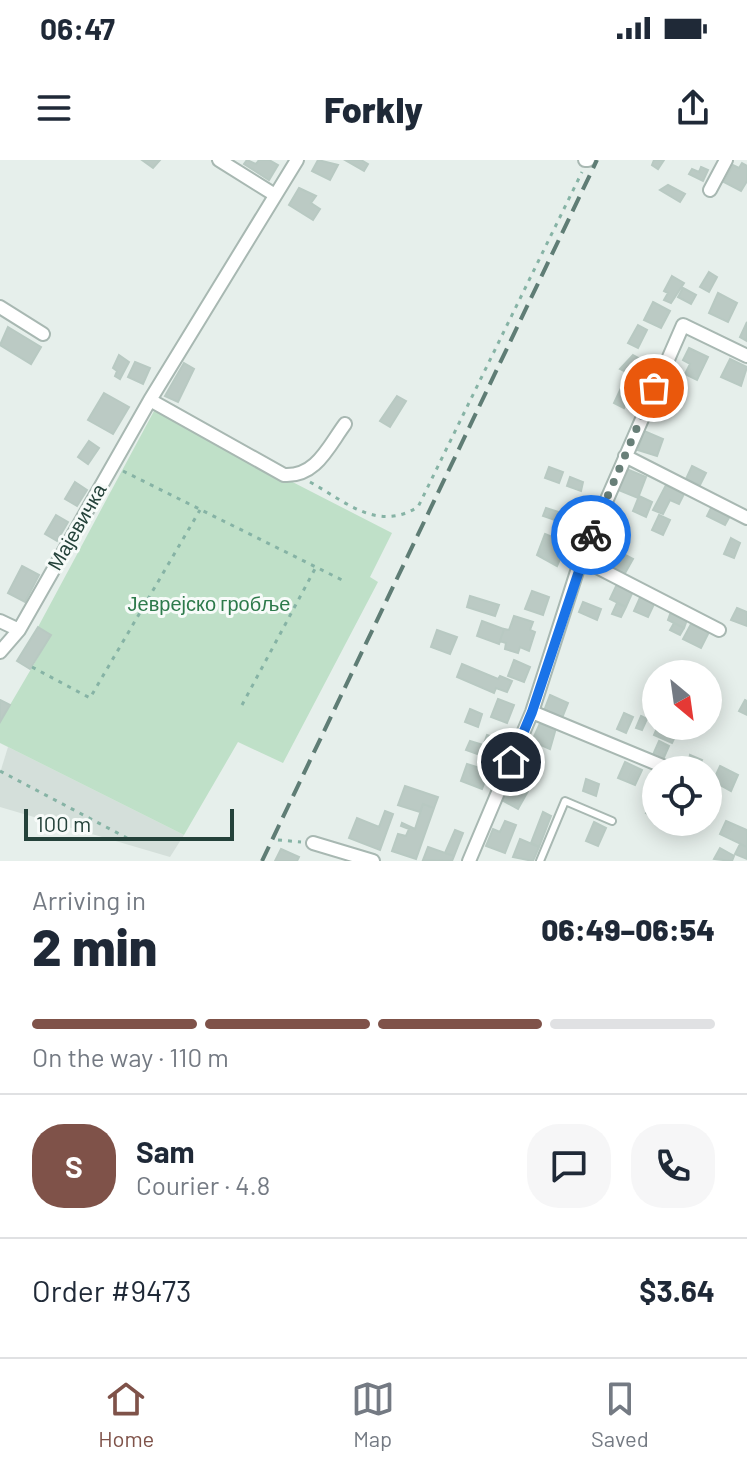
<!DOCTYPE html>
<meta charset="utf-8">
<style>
:root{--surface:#fff;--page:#f6f6f7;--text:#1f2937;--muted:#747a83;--line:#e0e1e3;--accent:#7f5249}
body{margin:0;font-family:Barlow,sans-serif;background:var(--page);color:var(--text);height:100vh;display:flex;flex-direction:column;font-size:30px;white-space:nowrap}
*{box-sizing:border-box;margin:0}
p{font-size:26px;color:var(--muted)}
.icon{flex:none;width:44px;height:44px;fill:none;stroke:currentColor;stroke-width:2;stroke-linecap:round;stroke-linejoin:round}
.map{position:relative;height:701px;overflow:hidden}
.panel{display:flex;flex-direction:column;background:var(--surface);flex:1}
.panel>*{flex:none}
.needle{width:52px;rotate:151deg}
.controls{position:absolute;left:642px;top:500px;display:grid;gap:16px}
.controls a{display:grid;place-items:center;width:80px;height:80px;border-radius:50%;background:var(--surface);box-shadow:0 4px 20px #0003;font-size:40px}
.scale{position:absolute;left:24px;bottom:20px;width:210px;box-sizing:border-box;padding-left:8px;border:4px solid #24423a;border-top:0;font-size:22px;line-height:28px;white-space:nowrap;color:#24423a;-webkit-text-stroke:6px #f7fbf9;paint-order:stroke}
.pin{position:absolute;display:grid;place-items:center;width:68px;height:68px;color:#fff;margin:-34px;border:4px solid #fff;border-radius:50%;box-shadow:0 2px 8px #0007}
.courier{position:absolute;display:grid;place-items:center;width:80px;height:80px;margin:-40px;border:6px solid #1a73e8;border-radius:50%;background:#fff;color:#222;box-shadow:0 2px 10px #0007}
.headline em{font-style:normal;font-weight:800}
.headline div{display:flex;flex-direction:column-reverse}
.headline{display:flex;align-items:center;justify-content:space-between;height:136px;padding:0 32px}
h1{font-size:52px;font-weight:800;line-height:60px}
.bar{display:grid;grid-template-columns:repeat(4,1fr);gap:12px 8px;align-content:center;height:96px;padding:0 32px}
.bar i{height:10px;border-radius:6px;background:var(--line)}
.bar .current{background:var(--accent)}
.bar p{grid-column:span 4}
.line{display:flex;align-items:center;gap:20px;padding:0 32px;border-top:2px solid var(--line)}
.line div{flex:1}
.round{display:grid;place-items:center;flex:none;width:84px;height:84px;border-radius:32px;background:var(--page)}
.status{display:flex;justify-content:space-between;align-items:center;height:56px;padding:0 40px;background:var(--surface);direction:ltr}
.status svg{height:22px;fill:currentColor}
header{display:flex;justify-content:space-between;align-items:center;height:104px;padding:0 32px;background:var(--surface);font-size:36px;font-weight:800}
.tabs{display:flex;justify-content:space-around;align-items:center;height:112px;border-top:2px solid var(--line);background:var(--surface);font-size:22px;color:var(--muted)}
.tabs a{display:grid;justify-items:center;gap:4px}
.tabs .current{color:var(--accent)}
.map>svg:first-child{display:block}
.built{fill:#d4dfda}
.green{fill:#bfe0c8}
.building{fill:#bbcac4;stroke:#b8c9c2;stroke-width:2}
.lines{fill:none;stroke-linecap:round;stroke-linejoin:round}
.lane-casing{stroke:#a8b8b2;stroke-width:10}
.street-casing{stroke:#a8b8b2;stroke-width:16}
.path{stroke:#86b3a5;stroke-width:3;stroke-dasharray:4 6;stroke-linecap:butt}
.lane{stroke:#fff;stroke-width:6}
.street{stroke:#fff;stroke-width:12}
.rail{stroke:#5f7d75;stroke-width:4;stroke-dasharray:16 8;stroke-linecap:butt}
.done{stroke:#687f78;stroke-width:8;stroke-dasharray:0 14.4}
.route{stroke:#1a73e8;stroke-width:10}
.labels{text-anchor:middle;stroke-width:6;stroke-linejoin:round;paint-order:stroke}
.street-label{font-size:20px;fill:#24423a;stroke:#f7fbf9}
.park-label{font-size:20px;fill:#2d7a4b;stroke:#f7fbf9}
</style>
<div class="status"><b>06:47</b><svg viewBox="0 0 49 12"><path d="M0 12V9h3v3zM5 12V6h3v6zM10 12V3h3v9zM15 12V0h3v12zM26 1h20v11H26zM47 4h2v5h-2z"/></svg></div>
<header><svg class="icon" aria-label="menu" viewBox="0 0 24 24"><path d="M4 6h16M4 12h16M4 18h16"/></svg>Forkly<svg class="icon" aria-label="share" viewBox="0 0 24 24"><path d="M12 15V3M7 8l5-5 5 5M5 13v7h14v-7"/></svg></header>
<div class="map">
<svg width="747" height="701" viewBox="0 0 747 701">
<rect width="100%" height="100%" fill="#e6efeb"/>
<path class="built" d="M8,587L184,675L170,697L0,647V613Z"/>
<path class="green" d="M154,251L392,373L370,417L378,422L283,603L238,582L184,675L0,583V562L51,475L38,467Z"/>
<path class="building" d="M142,0H160L153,8Z
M247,0L256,4L259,0H269L278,5L269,20L244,4Z
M318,0L338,5L330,20L312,11Z
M345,0H361L368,4L364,11Z
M654,0H664L658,9L652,5Z
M742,3L747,6V21L741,31L724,22L733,5L739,8Z
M701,7L708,10L703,21L689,14L692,9L699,12Z
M668,25L685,34L680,42L660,30Z
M299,28L316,36L311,43L320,49L313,60L289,45Z
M709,112L717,117L709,132L700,127Z
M672,116L684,123L671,143L664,140L668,133L664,131Z
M683,128L696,135L691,144L678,137Z
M718,133L737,143L728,162L709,153Z
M653,142L670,151L661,168L644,160Z
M747,162V181L740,177Z
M638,165L647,170L638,188L628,183Z
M8,167L41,187L31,204L0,185Z
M689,188L708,197L697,220L685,214L690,204L683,200Z
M119,195L129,202L120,219L115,216L117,211L113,208Z
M633,195L642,200L634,216L620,209Z
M730,199L747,207L741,226L721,217Z
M135,202L150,208L143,224L128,217Z
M184,203L194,209L178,242L165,236Z
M622,226L631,231L624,248L614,243Z
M104,233L129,247L113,274L88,260Z
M397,236L406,241L390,267L380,261Z
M644,271L663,279L657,296L638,290Z
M89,281L99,288L88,304L78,297Z
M692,306L706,313L700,325L686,319Z
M549,307L563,312L559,323L545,318Z
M624,308L646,317L638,338L616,329Z
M570,317L583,322L581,331L567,326Z
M75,322L87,330L77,346L65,339Z
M666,325L684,334L679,344L670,340L663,354L653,350Z
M639,336L652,342L646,357L633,351Z
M712,346L730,356L725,365L707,356Z
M546,348L565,354L561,362L543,356Z
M56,355L68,362L57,381L45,374Z
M659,355L670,360L663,375L652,370Z
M616,359L627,364L623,372L612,368Z
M545,374L567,383L557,406L537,395Z
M731,378L740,383L734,398L724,394Z
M610,387L633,399L624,415L602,405Z
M22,406L39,415L25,442L8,433Z
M618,422L634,429L626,447L610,439Z
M532,431L549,437L543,455L525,449Z
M642,433L656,440L648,457L634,451Z
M470,436L499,445L495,456L467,447Z
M583,442L601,449L597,460L579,452Z
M617,443L626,447L621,457L612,454Z
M737,448L747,452V466L731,460Z
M672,449L688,457L684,468L668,460Z
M514,456L533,462L530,470L535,472L529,491L520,487L518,493L505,489L506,483L500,481L504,469L509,470Z
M482,461L504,469L499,484L477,476Z
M674,463L684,468L680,475L670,470Z
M691,464L709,472L701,488L683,479Z
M38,467L51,475L30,509L17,501Z
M437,470L457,477L450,494L431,487Z
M514,500L530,507L524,522L508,516Z
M462,504L498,519L500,516L512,521L507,532L496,528L494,533L457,517Z
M550,535L568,543L562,558L544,551Z
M498,539L514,545L507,563L491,557Z
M0,540L10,545L0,562Z
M745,540L747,541V555L739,551Z
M470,549L482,554L478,567L465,562Z
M624,553L633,557L626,573L617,569Z
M641,556L647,559L642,570L636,568Z
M541,561L556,568L550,589L532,581Z
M658,566H680L672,583L654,575Z
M487,575L503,581L496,601L480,595Z
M470,581L483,585L480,595L466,590Z
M659,581L669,586L662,602L652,597Z
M690,595L702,600L697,610H687Z
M625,602L642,610L635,625L618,618Z
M467,604L489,611L482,629L461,621Z
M720,606L738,615L731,631L713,621Z
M586,619L599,624L596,636L583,631Z
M405,626L438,637L434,648L423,644L420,652L398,645Z
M520,626L528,631L518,649L502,640L508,629L516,634Z
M654,638L656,639V658L646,653Z
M423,644L434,648L416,699L392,691L398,674L406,676L409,669L401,666L402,663L415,669Z
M385,651L393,654L380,690L349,678L357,658L379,667Z
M543,652L551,656L539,687L531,683Z
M505,661L516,665L505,693L486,686L493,669L500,672Z
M726,661L747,670V687L720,674Z
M594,662L606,668L598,686L586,681Z
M455,670L463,673L454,696L445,693Z
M520,679L539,687L533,701L513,697Z
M740,684L747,687V699L735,694Z
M428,687L454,696L452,701L423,700Z
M720,688L734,696L732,701L714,699Z
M281,689L299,697L297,701H275Z"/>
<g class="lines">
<g class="lane-casing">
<path id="lane" d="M540,701L565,641L612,661"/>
</g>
<g class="street-casing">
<path id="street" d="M219,0L275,35
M585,0H588
M710,30L726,0
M0,147L43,174
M150,240L284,315C316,317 328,287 345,264
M625,296L747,358
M581,399L719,470
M0,461L19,470
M0,492L19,470L150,240L297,0
M532,552L672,610
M313,683L373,701
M469,701L532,552L581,399L683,165L747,196"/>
</g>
<path class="path" d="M123,311L344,421
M310,322C346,342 377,372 418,347L582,12
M32,507L90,538L200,350
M242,545L316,407
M0,611L127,678
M278,680L301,682"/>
<use href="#lane" class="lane"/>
<use href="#street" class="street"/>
<path class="rail" d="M262,701L597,0"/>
</g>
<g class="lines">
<path class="done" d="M591,375L654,228"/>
<path class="route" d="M511,602L532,552L591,375"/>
</g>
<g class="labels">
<g class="street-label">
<text transform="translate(77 367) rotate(-60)" y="7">Мајевичка</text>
</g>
<g class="park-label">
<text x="209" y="451">Јеврејско гробље</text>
</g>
</g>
</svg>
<div class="controls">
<a><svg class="needle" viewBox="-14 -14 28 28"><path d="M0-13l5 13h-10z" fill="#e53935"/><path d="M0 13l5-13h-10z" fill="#747a83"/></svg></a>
<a><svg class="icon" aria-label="locate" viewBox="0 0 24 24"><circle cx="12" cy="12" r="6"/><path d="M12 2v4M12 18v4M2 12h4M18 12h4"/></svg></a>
</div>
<div class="scale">100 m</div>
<div class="pin" style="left:654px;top:228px;background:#ea580c"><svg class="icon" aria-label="bag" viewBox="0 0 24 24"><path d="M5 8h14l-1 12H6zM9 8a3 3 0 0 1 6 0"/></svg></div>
<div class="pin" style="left:511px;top:602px;background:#1f2937"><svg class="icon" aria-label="home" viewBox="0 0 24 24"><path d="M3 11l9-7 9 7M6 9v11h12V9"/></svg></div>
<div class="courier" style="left:591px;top:375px"><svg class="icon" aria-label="bike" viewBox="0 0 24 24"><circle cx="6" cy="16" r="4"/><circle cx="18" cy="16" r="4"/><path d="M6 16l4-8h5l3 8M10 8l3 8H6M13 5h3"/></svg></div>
</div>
<section class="panel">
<div class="headline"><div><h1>2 min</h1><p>Arriving in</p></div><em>06:49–06:54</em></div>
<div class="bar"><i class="current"></i><i class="current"></i><i class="current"></i><i></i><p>On the way · 110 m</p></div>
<div class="line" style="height:144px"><b class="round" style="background:var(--accent);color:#fff">S</b><div><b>Sam</b><p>Courier · 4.8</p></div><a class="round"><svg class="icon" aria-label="chat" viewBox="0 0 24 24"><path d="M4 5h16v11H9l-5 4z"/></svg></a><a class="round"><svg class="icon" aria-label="phone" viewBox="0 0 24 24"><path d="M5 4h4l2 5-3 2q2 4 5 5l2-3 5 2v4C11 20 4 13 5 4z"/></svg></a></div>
<div class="line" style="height:104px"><div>Order #9473</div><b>$3.64</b></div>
</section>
<nav class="tabs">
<a class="current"><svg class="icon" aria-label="home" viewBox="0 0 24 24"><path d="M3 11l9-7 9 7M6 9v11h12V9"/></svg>Home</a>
<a><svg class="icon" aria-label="map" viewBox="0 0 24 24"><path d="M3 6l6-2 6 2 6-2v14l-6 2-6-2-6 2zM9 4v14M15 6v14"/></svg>Map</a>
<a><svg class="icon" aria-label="saved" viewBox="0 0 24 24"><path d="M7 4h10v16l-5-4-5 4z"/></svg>Saved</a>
</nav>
